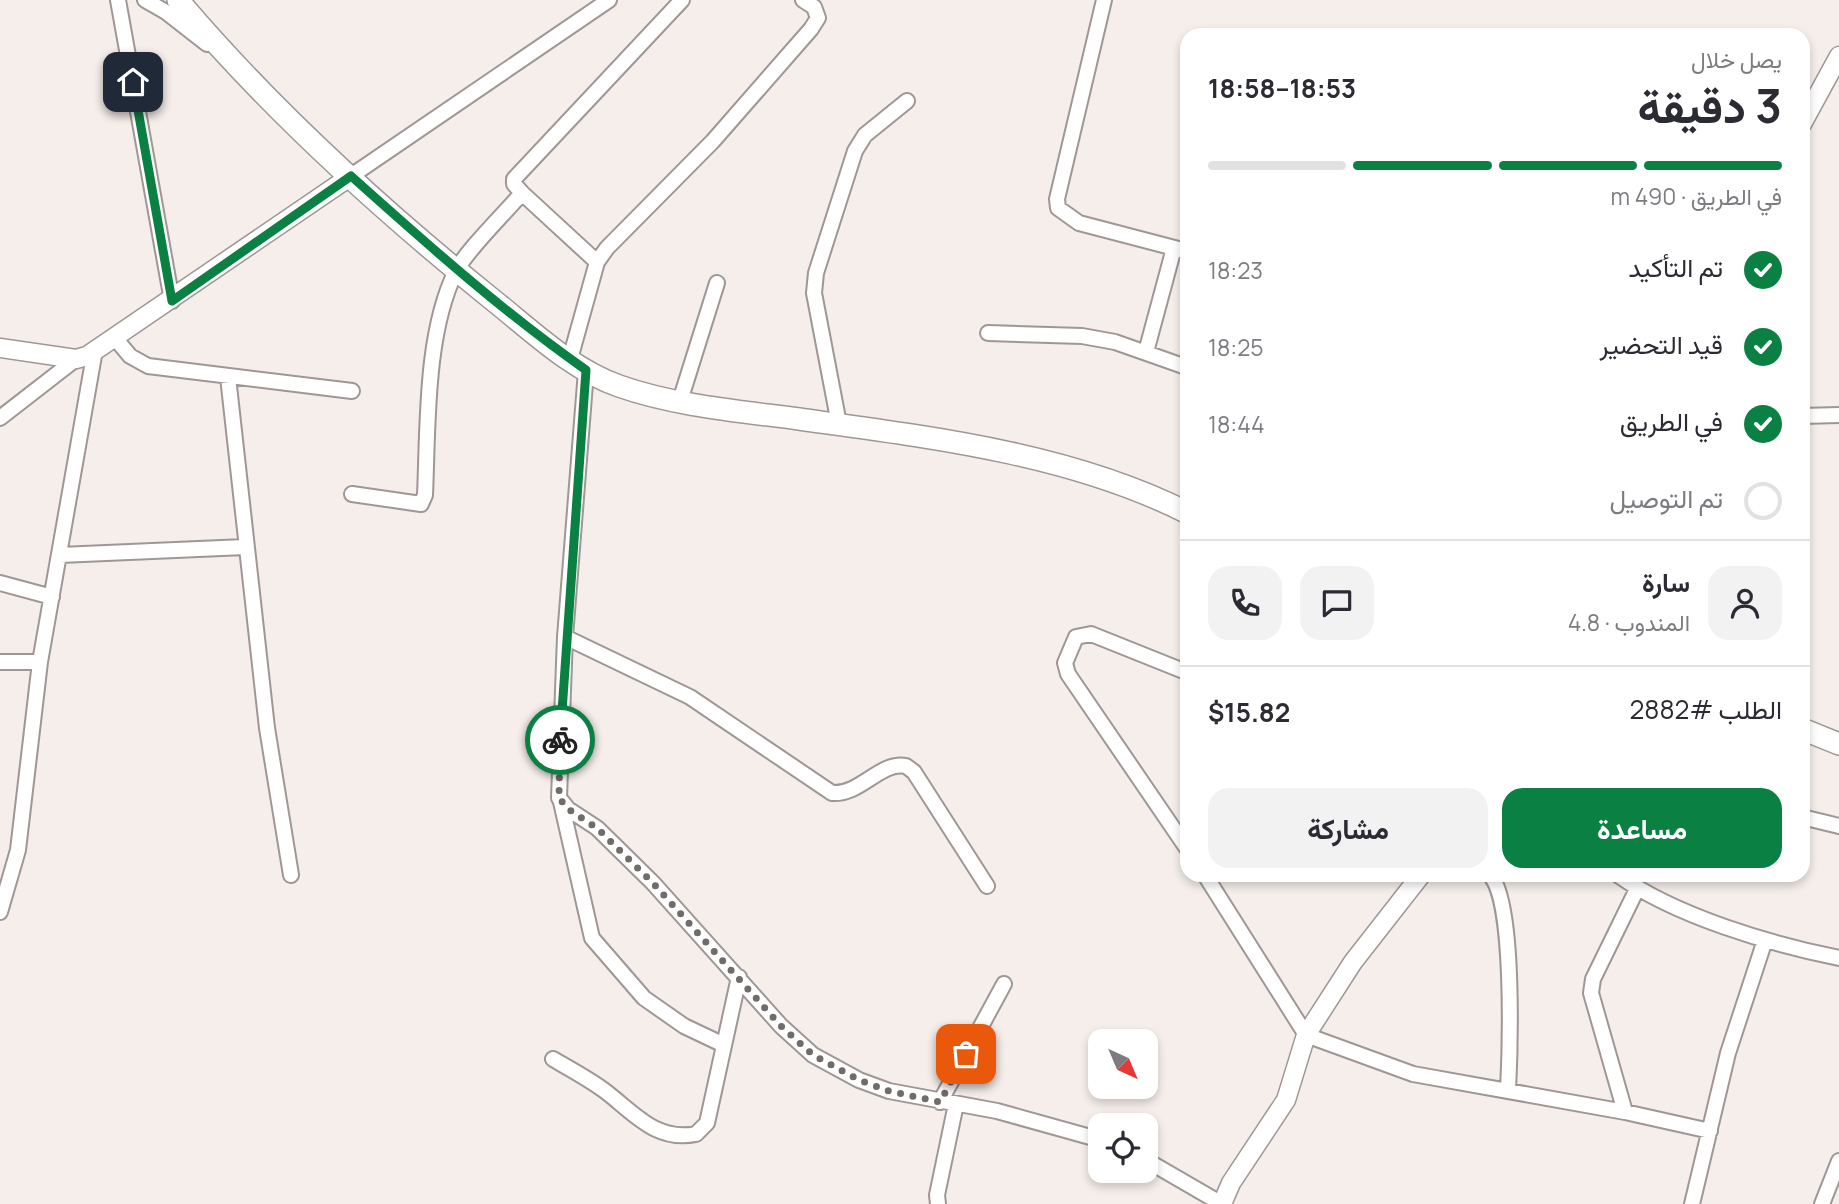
<!DOCTYPE html>
<html lang="ar">
<meta charset="utf-8">
<style>
:root{--surface:#fff;--page:#f2f2f3;--text:#2b2b33;--muted:#7c7c81;--line:#e1e1e2;--accent:#0b8043}
body{margin:0;font-family:Manrope,Vazirmatn,sans-serif;background:var(--page);color:var(--text);direction:rtl;height:100vh;display:flex;flex-direction:column;font-size:26px;white-space:nowrap}
*{box-sizing:border-box;margin:0}
p{font-size:23px;color:var(--muted)}
.icon{flex:none;width:38px;height:38px;fill:none;stroke:currentColor;stroke-width:2;stroke-linecap:round;stroke-linejoin:round}
.map{position:relative;flex:1;overflow:hidden;direction:ltr}
.panel{position:absolute;left:1180px;top:28px;width:630px;height:854px;display:flex;flex-direction:column;background:var(--surface);border-radius:21px;box-shadow:0 4px 10px #0003;direction:rtl}
.panel>*{flex:none}
.needle{width:46px;rotate:136deg}
.buttons{position:absolute;left:1088px;top:1029px;display:grid;gap:14px}
.buttons a{display:grid;place-items:center;width:70px;height:70px;border-radius:14px;background:var(--surface);box-shadow:0 4px 10px #0003;font-size:35px}
.pin{position:absolute;display:grid;place-items:center;width:60px;height:60px;color:#fff;margin:-30px;border-radius:14px;box-shadow:0 4px 10px #0006}
.courier{position:absolute;display:grid;place-items:center;width:70px;height:70px;margin:-35px;border:5px solid #0b8043;border-radius:50%;background:#fff;color:#222;box-shadow:0 2px 9px #0007}
.headline em{font-style:normal;font-weight:700}
.headline div{display:flex;flex-direction:column-reverse}
.headline{display:flex;align-items:center;justify-content:space-between;height:119px;padding:0 28px}
h1{font-size:46px;font-weight:700;line-height:52px}
.bar{display:grid;grid-template-columns:repeat(4,1fr);gap:10px 7px;align-content:center;height:84px;padding:0 28px}
.bar i{height:9px;border-radius:5px;background:var(--line)}
.bar .on{background:var(--accent)}
.bar p{grid-column:span 4}
.line{display:flex;align-items:center;gap:18px;padding:0 28px;border-top:2px solid var(--line)}
.line div{flex:1}
.round{display:grid;place-items:center;flex:none;width:74px;height:74px;border-radius:21px;background:var(--page)}
ol{padding:0 28px;list-style:none}
li{display:flex;align-items:center;gap:21px;height:77px}
li p{margin-inline-start:auto}
li .icon{padding:7px;border-radius:50%;background:var(--accent);color:#fff;stroke-width:4}
li:last-child{color:var(--muted)}
li i{width:38px;height:38px;border:4px solid var(--line);border-radius:50%}
.action{display:flex;gap:14px;margin-top:auto;padding:14px 28px}
.action a{flex:1;height:80px;border-radius:21px;background:var(--accent);color:#fff;font-size:28px;font-weight:700;line-height:80px;text-align:center}
.action a+a{background:var(--page);color:var(--text)}
.map>svg:first-child{display:block}
.lines{fill:none;stroke-linecap:round;stroke-linejoin:round}
.minor-casing{stroke:#9e9795;stroke-width:18}
.tertiary-casing{stroke:#9e9795;stroke-width:21}
.secondary-casing{stroke:#9e9795;stroke-width:24}
.minor{stroke:#fff;stroke-width:14}
.tertiary{stroke:#fff;stroke-width:18}
.secondary{stroke:#fff;stroke-width:21}
.done{stroke:#706c6a;stroke-width:7;stroke-dasharray:0 12.6}
.route{stroke:#0b8043;stroke-width:9}
</style>
<div class="map">
<svg width="1839" height="1204" viewBox="0 0 1839 1204">
<rect width="100%" height="100%" fill="#f5eeeb"/>
<g class="lines">
<g class="minor-casing">
<path id="minor" d="M118,0L172,301
M145,0L166,12L207,44
M1104,0L1057,199L1058,208L1079,223L1186,251
M351,176L609,0
M522,193L597,262
M988,333L1082,336L1115,342L1186,367
M115,338L130,356L148,366L352,391
M1146,352L1174,248
M570,359L597,262L607,248L713,141L811,29L818,18L814,7L803,0
M586,371L565,637L559,798L568,809L597,828L653,883L781,1026L813,1055L859,1080L889,1091L997,1111L1101,1140
M228,377L267,728L291,875
M680,401L717,283
M1802,416L1839,415
M0,418L76,359
M839,424L814,293L816,273L855,151L865,135L907,101
M352,494L421,504L425,495C428,427 425,333 456,271C466,251 506,212 522,193L514,184V179L682,0
M60,555L245,547
M0,583L52,597
M565,637L690,697L832,793C861,795 880,761 906,766L914,772L987,886
M0,662H40
M1186,672L1091,634L1076,637L1065,663L1068,674L1186,847
M561,802L592,938L644,998L684,1026L724,1045
M1802,817L1839,826
M1205,875L1306,1035L1413,1074L1625,1112L1710,1131
M1490,875C1515,901 1510,1051 1508,1091
M1618,875C1675,916 1770,944 1839,958
M0,912L18,850L40,662L95,350
M553,1059C570,1069 589,1079 605,1091C634,1113 656,1142 696,1134L707,1123L739,977
M940,1102L1004,984
M1625,1112L1591,993L1593,979L1637,889
M1146,1160L1222,1204
M938,1204L937,1195L956,1104
M1692,1204L1728,1053L1765,940
M1822,1204L1839,1161"/>
</g>
<g class="tertiary-casing">
<path id="tertiary" d="M1802,124L1839,56
M0,348L76,359L87,356L351,176
M1222,1204L1231,1183L1286,1100L1306,1035L1353,962L1421,875"/>
</g>
<g class="secondary-casing">
<path id="secondary" d="M178,0C272,111 380,209 493,300C532,331 572,370 619,386C676,406 739,411 799,419C929,437 1068,453 1186,512
M1802,729L1839,744"/>
</g>
<use href="#minor" class="minor"/>
<use href="#tertiary" class="tertiary"/>
<use href="#secondary" class="secondary"/>
</g>
<g class="lines">
<path class="done" d="M560,740L559,798L568,809L597,828L653,883L781,1026L813,1055L859,1080L889,1091L940,1102L966,1054"/>
<path class="route" d="M133,82L172,301L351,176C427,244 503,312 586,370L560,740"/>
</g>
</svg>
<div class="buttons">
<a><svg class="needle" viewBox="-14 -14 28 28"><path d="M0-13l5 13h-10z" fill="#e53935"/><path d="M0 13l5-13h-10z" fill="#7c7c81"/></svg></a>
<a><svg class="icon" aria-label="locate" viewBox="0 0 24 24"><circle cx="12" cy="12" r="6"/><path d="M12 2v4M12 18v4M2 12h4M18 12h4"/></svg></a>
</div>
<div class="pin" style="left:966px;top:1054px;background:#ea580c"><svg class="icon" aria-label="bag" viewBox="0 0 24 24"><path d="M5 8h14l-1 12H6zM9 8a3 3 0 0 1 6 0"/></svg></div>
<div class="pin" style="left:133px;top:82px;background:#1f2937"><svg class="icon" aria-label="home" viewBox="0 0 24 24"><path d="M3 11l9-7 9 7M6 9v11h12V9"/></svg></div>
<div class="courier" style="left:560px;top:740px"><svg class="icon" aria-label="bike" viewBox="0 0 24 24"><circle cx="6" cy="16" r="4"/><circle cx="18" cy="16" r="4"/><path d="M6 16l4-8h5l3 8M10 8l3 8H6M13 5h3"/></svg></div>
<section class="panel">
<div class="headline"><div><h1>3 دقيقة</h1><p>يصل خلال</p></div><em>18:53–18:58</em></div>
<div class="bar"><i class="on"></i><i class="on"></i><i class="on"></i><i></i><p>في الطريق · 490 m</p></div>
<ol>
<li><svg class="icon" aria-label="check" viewBox="0 0 24 24"><path d="M5 12l5 5 9-10"/></svg>تم التأكيد<p>18:23</p></li>
<li><svg class="icon" aria-label="check" viewBox="0 0 24 24"><path d="M5 12l5 5 9-10"/></svg>قيد التحضير<p>18:25</p></li>
<li><svg class="icon" aria-label="check" viewBox="0 0 24 24"><path d="M5 12l5 5 9-10"/></svg>في الطريق<p>18:44</p></li>
<li><i></i>تم التوصيل</li>
</ol>
<div class="line" style="height:126px"><a class="round"><svg class="icon" aria-label="person" viewBox="0 0 24 24"><circle cx="12" cy="8" r="4"/><path d="M4 21q1-7 8-7t8 7"/></svg></a><div><b>سارة</b><p>المندوب · 4.8</p></div><a class="round"><svg class="icon" aria-label="chat" viewBox="0 0 24 24"><path d="M4 5h16v11H9l-5 4z"/></svg></a><a class="round"><svg class="icon" aria-label="phone" viewBox="0 0 24 24"><path d="M5 4h4l2 5-3 2q2 4 5 5l2-3 5 2v4C11 20 4 13 5 4z"/></svg></a></div>
<div class="line" style="height:91px"><div>الطلب #2882</div><b>$15.82</b></div>
<div class="action"><a>مساعدة</a><a>مشاركة</a></div>
</section>
</div>
